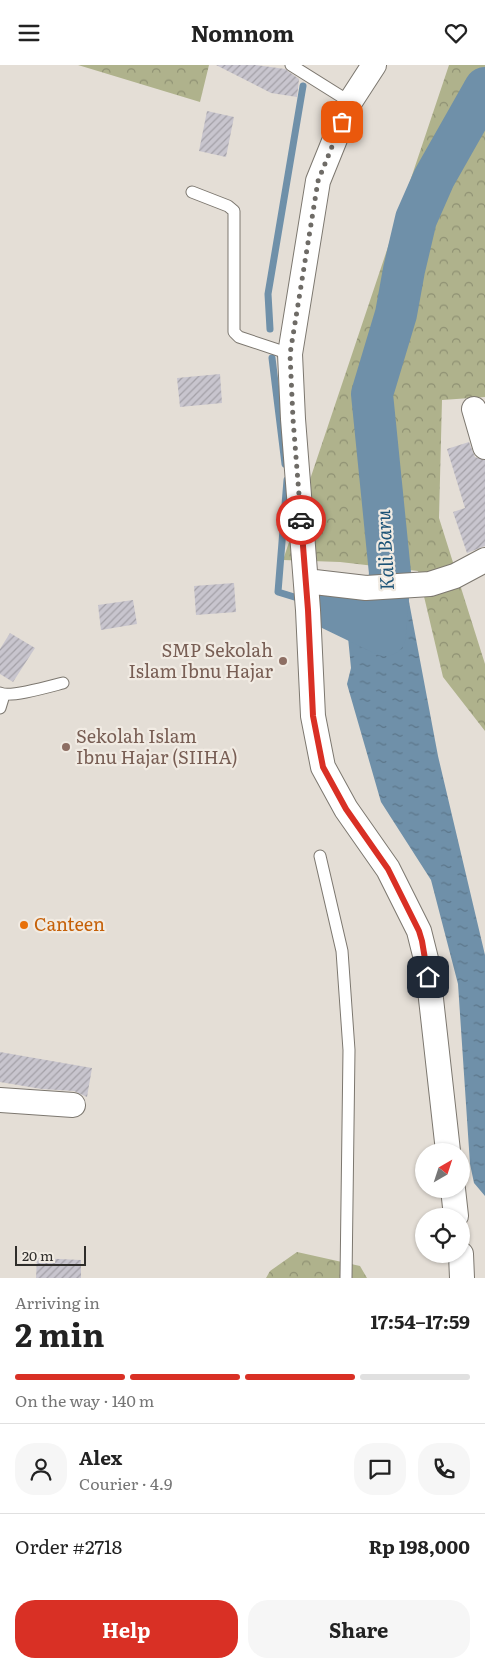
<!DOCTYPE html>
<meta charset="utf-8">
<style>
:root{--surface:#fff;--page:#f6f6f6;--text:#222;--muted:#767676;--line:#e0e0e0;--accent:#d93025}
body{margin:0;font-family:Literata,serif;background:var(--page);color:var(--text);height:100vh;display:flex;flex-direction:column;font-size:19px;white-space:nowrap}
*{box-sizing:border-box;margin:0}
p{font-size:16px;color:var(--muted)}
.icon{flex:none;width:28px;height:28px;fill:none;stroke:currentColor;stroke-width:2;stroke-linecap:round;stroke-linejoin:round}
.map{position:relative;height:1213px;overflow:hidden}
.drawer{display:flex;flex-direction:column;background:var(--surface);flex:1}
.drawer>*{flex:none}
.needle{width:32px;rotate:39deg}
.controls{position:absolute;left:415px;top:1078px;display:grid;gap:10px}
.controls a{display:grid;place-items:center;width:55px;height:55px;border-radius:50%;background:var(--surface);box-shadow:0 1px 4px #0004;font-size:25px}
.scale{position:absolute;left:15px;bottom:12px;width:71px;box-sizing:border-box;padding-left:5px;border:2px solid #2f2d2a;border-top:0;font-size:14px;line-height:18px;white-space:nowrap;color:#2f2d2a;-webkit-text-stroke:4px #f1ebe3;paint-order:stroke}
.pin{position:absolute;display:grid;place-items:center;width:42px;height:42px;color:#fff;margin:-21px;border-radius:10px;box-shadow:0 2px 8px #0006}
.courier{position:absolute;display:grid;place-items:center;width:50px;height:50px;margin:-25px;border:4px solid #d93025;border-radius:50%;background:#fff;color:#222;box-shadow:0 1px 6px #0007}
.summary em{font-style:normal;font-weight:700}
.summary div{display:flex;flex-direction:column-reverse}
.summary{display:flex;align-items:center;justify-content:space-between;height:85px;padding:0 15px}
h1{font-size:32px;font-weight:700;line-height:38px}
.bar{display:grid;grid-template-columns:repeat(4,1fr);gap:8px 5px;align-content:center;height:60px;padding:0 15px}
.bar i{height:6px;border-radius:4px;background:var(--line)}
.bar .selected{background:var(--accent)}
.bar p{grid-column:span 4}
.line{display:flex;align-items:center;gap:12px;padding:0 15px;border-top:1px solid var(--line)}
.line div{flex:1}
.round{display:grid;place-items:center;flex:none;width:52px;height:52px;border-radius:20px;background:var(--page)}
.primary-button{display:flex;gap:10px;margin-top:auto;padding:10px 15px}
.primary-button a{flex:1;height:58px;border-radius:20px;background:var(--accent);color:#fff;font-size:20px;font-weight:700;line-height:58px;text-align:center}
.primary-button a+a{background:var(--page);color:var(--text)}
header{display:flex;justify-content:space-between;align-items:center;height:65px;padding:0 15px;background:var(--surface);font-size:22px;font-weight:700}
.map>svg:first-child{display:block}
.forest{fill:url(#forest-crowns)}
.water{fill:url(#water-ripples)}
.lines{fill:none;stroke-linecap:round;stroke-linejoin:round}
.stream{stroke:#6f90a9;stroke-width:7}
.river{stroke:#6f90a9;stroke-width:42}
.building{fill:url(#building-hatch)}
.service-casing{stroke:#7c776f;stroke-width:13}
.minor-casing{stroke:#7c776f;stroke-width:26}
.service{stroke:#fff;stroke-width:11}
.minor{stroke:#fff;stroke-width:24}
.done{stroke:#6e6b66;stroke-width:5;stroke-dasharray:0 9}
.route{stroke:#d93025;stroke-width:6}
.education-dot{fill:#8d6e63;stroke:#f1ebe3;stroke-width:2}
.food-dot{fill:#e8710a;stroke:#f1ebe3;stroke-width:2}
.labels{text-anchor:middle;stroke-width:4.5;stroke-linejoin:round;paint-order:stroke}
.education-label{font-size:18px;fill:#785e54;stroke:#f1ebe3;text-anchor:end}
.food-label{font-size:18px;fill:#c56008;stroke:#f1ebe3;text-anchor:start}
.water-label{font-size:19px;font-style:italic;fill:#1c5377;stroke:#f1ebe3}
</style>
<header><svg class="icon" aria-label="menu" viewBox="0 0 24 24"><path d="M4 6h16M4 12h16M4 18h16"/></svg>Nomnom<svg class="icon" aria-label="heart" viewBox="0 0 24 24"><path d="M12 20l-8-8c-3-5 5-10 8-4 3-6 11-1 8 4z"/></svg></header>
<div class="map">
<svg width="485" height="1213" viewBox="0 0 485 1213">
<defs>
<pattern id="forest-crowns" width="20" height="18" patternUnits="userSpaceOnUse" patternTransform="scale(1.25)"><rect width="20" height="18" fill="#afb28c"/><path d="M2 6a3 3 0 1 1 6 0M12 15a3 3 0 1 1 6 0" fill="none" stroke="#8f9173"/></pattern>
<pattern id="water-ripples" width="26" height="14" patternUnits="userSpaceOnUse" patternTransform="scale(1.25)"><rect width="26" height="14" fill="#6f90a9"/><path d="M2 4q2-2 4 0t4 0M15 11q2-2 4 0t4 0" fill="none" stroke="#5c768a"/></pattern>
<pattern id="building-hatch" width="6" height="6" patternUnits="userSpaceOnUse" patternTransform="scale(1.25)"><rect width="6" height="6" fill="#c8c5ce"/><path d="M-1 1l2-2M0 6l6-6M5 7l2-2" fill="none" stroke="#a3a0a7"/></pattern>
</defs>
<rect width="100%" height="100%" fill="#e4ded6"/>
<path class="forest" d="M78,0H209L200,37Z
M449,0H485V332L442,335L439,453L485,599V666L443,612L418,506L340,497L283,495Z
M297,1187L360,1201L367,1213H266L270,1206Z"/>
<path class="water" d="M407,526L438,691L485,890V1131L474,1118L470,1099L458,919L431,815L381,737L347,619L351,603L346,552L367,529Z"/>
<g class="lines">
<path class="stream" d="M270,264L268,229L303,21
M272,293L285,399
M287,415L278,527L327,542"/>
<path class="river" d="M327,542L385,570
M385,568L390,508L372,329L396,249L404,205L416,154L434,113L485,23"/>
</g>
<path class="building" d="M216,0H256L285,4L299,14L297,32L271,28Z
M207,46L234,52L226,92L199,86Z
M220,309L222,338L180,342L177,313Z
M469,377L475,392L485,395V481L467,488L453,447L465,443L447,384Z
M234,518L236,547L196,550L194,521Z
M133,535L137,559L101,565L98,540Z
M10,568L35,583L13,617L0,609V584Z
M0,987L92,1003L87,1032L74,1026L42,1024L0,1017Z
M37,1193L81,1195V1213H36Z"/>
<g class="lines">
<g class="service-casing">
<path id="service" d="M291,0L350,37
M192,127L228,141L234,146V267L239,272L290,289
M0,628C10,633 51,621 63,618
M0,643L4,630
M320,791L342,886L349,985L346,1213"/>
</g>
<g class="minor-casing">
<path id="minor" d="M374,0L350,37L318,116L290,289L293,354L308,545L313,651L323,702L346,744L388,804L419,866L427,898L448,1086
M474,344L485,382
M306,516L366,523L430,519L455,511L485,495
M0,1035L73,1040
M453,1124L456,1151
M461,1189L462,1213"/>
</g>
<use href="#service" class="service"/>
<use href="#minor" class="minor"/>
</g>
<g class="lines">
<path class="done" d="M301,455L293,354L290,289L318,116L342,57"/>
<path class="route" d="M301,455L308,545L313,651L323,702L346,744L388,804L419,866L422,876L428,912"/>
</g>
<g class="education-dot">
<circle cx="283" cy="596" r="5"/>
<circle cx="66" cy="682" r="5"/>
</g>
<circle class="food-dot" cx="24" cy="860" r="5"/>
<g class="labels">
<g class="education-label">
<text x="273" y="592">SMP Sekolah<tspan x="273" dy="21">Islam Ibnu Hajar</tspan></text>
<text x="76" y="678" text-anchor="start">Sekolah Islam<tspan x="76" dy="21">Ibnu Hajar (SIIHA)</tspan></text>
</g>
<g class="food-label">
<text x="34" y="866">Canteen</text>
</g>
<g class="water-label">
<text transform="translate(385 485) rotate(-93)" y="7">Kali Baru</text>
</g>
</g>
</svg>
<div class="controls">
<a><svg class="needle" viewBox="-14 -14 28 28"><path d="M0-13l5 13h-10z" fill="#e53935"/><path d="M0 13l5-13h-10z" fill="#767676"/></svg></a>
<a><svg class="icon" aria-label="locate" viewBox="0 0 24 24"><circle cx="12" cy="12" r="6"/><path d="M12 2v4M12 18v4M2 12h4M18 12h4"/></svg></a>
</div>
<div class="scale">20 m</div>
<div class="pin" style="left:342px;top:57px;background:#ea580c"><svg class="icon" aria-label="bag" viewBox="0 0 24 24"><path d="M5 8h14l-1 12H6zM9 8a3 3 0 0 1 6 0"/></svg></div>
<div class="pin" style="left:428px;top:912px;background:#1f2937"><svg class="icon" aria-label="home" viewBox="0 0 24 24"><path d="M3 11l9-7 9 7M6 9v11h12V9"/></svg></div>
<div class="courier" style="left:301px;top:455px"><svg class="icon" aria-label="car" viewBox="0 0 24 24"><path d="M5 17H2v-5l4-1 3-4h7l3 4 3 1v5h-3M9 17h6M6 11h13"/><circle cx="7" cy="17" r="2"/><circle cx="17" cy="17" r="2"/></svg></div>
</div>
<section class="drawer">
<div class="summary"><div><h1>2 min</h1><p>Arriving in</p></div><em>17:54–17:59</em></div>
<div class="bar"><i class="selected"></i><i class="selected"></i><i class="selected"></i><i></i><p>On the way · 140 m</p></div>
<div class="line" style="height:90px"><a class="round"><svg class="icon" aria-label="person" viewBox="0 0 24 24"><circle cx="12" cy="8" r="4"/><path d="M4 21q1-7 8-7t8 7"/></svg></a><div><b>Alex</b><p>Courier · 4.9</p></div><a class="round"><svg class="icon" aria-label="chat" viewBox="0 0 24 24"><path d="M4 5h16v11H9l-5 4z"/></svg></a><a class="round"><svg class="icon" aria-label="phone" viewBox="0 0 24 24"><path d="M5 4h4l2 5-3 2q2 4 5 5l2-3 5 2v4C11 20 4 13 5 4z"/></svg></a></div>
<div class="line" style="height:65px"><div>Order #2718</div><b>Rp 198,000</b></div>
<div class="primary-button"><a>Help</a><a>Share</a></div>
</section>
